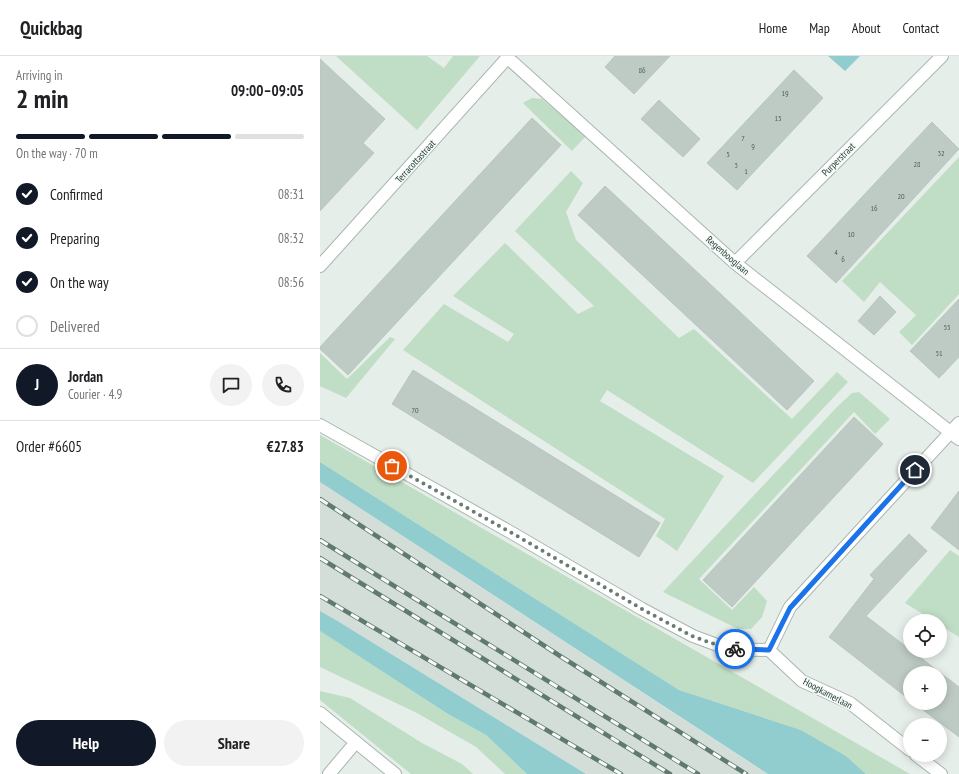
<!DOCTYPE html>
<meta charset="utf-8">
<style>
:root{--surface:#fff;--page:#f2f2f2;--text:#202124;--muted:#757577;--line:#e0e0e0;--accent:#111827}
body{margin:0;font-family:"PT Sans Narrow",sans-serif;background:var(--page);color:var(--text);height:100vh;display:flex;flex-direction:column;font-size:15px;white-space:nowrap}
*{box-sizing:border-box;margin:0}
p{font-size:13px;color:var(--muted)}
.icon{flex:none;width:22px;height:22px;fill:none;stroke:currentColor;stroke-width:2;stroke-linecap:round;stroke-linejoin:round}
.map{position:relative;flex:1;overflow:hidden}
.panel{display:flex;flex-direction:column;background:var(--surface);width:320px}
.panel>*{flex:none}
.tools{position:absolute;left:583px;top:558px;display:grid;gap:8px}
.tools a{display:grid;place-items:center;width:44px;height:44px;border-radius:50%;background:var(--surface);box-shadow:0 2px 10px #0003;font-size:20px}
.pin{position:absolute;display:grid;place-items:center;width:34px;height:34px;color:#fff;margin:-17px;border:2px solid #fff;border-radius:50%;box-shadow:0 1px 4px #0007}
.courier{position:absolute;display:grid;place-items:center;width:40px;height:40px;margin:-20px;border:3px solid #1a73e8;border-radius:50%;background:#fff;color:#222;box-shadow:0 1px 5px #0007}
.head em{font-style:normal;font-weight:700}
.head div{display:flex;flex-direction:column-reverse}
.head{display:flex;align-items:center;justify-content:space-between;height:68px;padding:0 16px}
h1{font-size:26px;font-weight:700;line-height:30px}
.bar{display:grid;grid-template-columns:repeat(4,1fr);gap:6px 4px;align-content:center;height:48px;padding:0 16px}
.bar i{height:5px;border-radius:3px;background:var(--line)}
.bar .current{background:var(--accent)}
.bar p{grid-column:span 4}
.line{display:flex;align-items:center;gap:10px;padding:0 16px;border-top:1px solid var(--line)}
.line div{flex:1}
.round{display:grid;place-items:center;flex:none;width:42px;height:42px;border-radius:21px;background:var(--page)}
ol{padding:0 16px;list-style:none}
li{display:flex;align-items:center;gap:12px;height:44px}
li p{margin-inline-start:auto}
li .icon{padding:4px;border-radius:50%;background:var(--accent);color:#fff;stroke-width:4}
li:last-child{color:var(--muted)}
li i{width:22px;height:22px;border:2px solid var(--line);border-radius:50%}
.action{display:flex;gap:8px;margin-top:auto;padding:8px 16px}
.action a{flex:1;height:46px;border-radius:24px;background:var(--accent);color:#fff;font-size:16px;font-weight:700;line-height:46px;text-align:center}
.action a+a{background:var(--page);color:var(--text)}
header{display:flex;align-items:center;gap:24px;box-sizing:border-box;height:56px;padding:0 20px;background:var(--surface);border-bottom:1px solid var(--line)}
header strong{font-size:19px}
nav{display:flex;gap:22px;margin-inline-start:auto;font-size:14px}
main{display:flex;flex:1;min-height:0}
.map>svg:first-child{display:block}
.built{fill:#d4ded8}
.green{fill:#c0ddc5}
.water{fill:#91cccf}
.building{fill:#becbc5;stroke:#b8c7bf}
.lines{fill:none;stroke-linecap:round;stroke-linejoin:round}
.minor-casing{stroke:#a8b6af;stroke-width:14}
.minor{stroke:#fff;stroke-width:12}
.rail-casing{stroke:#607a70;stroke-width:4.5}
.rail{stroke:#f6faf8;stroke-width:3;stroke-dasharray:9;stroke-linecap:butt}
.done{stroke:#697c74;stroke-width:4;stroke-dasharray:0 7.2}
.route{stroke:#1a73e8;stroke-width:5}
.labels{text-anchor:middle;stroke-width:3;stroke-linejoin:round;paint-order:stroke}
.number-label{font-size:8px;fill:#4b6259}
.street-label{font-size:10px;fill:#253f35;stroke:#f6faf8}
</style>
<header>
<strong>Quickbag</strong>
<nav><a>Home</a><a>Map</a><a>About</a><a>Contact</a></nav>
</header>
<main>
<section class="panel">
<div class="head"><div><h1>2 min</h1><p>Arriving in</p></div><em>09:00–09:05</em></div>
<div class="bar"><i class="current"></i><i class="current"></i><i class="current"></i><i></i><p>On the way · 70 m</p></div>
<ol>
<li><svg class="icon" aria-label="check" viewBox="0 0 24 24"><path d="M5 12l5 5 9-10"/></svg>Confirmed<p>08:31</p></li>
<li><svg class="icon" aria-label="check" viewBox="0 0 24 24"><path d="M5 12l5 5 9-10"/></svg>Preparing<p>08:32</p></li>
<li><svg class="icon" aria-label="check" viewBox="0 0 24 24"><path d="M5 12l5 5 9-10"/></svg>On the way<p>08:56</p></li>
<li><i></i>Delivered</li>
</ol>
<div class="line" style="height:72px"><b class="round" style="background:var(--accent);color:#fff">J</b><div><b>Jordan</b><p>Courier · 4.9</p></div><a class="round"><svg class="icon" aria-label="chat" viewBox="0 0 24 24"><path d="M4 5h16v11H9l-5 4z"/></svg></a><a class="round"><svg class="icon" aria-label="phone" viewBox="0 0 24 24"><path d="M5 4h4l2 5-3 2q2 4 5 5l2-3 5 2v4C11 20 4 13 5 4z"/></svg></a></div>
<div class="line" style="height:52px"><div>Order #6605</div><b>€27.83</b></div>
<div class="action"><a>Help</a><a>Share</a></div>
</section>
<div class="map">
<svg width="639" height="718" viewBox="0 0 639 718">
<rect width="100%" height="100%" fill="#e6eee9"/>
<path class="built" d="M0,426L435,710L448,718H266L0,555Z"/>
<path class="green" d="M16,0H107L124,12L133,0H160L97,74Z
M212,42L222,43L266,80L252,95L203,47Z
M639,101V238L592,289L579,276L596,259L560,226L544,246L522,225Z
M251,115L263,127L246,156L256,184L359,282L374,273L472,363L517,316L528,326L433,427L287,334L280,345L404,420L357,495L336,480L345,463L83,294L124,248L188,286L194,278L133,240L185,187L258,258L274,250L195,175Z
M70,281L75,283L26,342L0,330V297L27,323Z
M539,336L570,363L555,378L534,356L379,523L412,554L434,531L447,545L442,561L431,573H418L343,536L517,351L532,337Z
M0,379L590,718H546L526,700L481,674L359,634L0,406Z
M630,494L639,500V581L620,569V565H614L585,547Z
M0,575L128,658L166,679L207,718H185L156,691L97,657L0,611Z
M0,635L30,642L102,687L142,708L153,718H91L0,644Z"/>
<path class="water" d="M508,0H540L525,15Z
M0,406L359,634L481,674L526,700L546,718H448L0,426Z
M0,555L19,566L266,718H207L166,679L128,658L0,575Z"/>
<path class="building" d="M295,0H350L314,38L285,11Z
M0,3L65,63L43,87L54,97L0,155Z
M474,14L503,42L417,134L387,107Z
M339,44L380,83L363,101L321,63Z
M212,62L241,89L28,319L0,293V291Z
M612,66L639,93L516,227L487,200Z
M285,130L494,325L467,354L258,159Z
M560,240L576,256L554,279L538,265Z
M639,243V301L619,322L590,295Z
M93,314L340,467L319,501L72,348Z
M534,361L563,388L412,551L383,524Z
M639,435V494L611,472Z
M589,478L607,495L546,560L639,631V681L594,647H620V617H590V644L509,581L554,523L550,519Z"/>
<g class="lines">
<g class="minor-casing">
<path id="minor" d="M188,2L415,207L639,383
M415,207L622,0
M0,210L189,0
M0,369L192,477L322,553L373,580L408,593L449,594L482,625L530,647L590,694
M449,594L470,551L639,367
M0,657L75,718
M596,699L621,718
M9,718L36,686"/>
</g>
<use href="#minor" class="minor"/>
<g class="rail-casing">
<path id="rail" d="M0,443L240,600L426,718
M0,484L378,718
M0,502L350,718
M0,540L301,718"/>
</g>
<use href="#rail" class="rail"/>
</g>
<g class="lines">
<path class="done" d="M72,410L192,477L322,553L372,580L408,593H415"/>
<path class="route" d="M415,593L449,594L470,552L595,414"/>
</g>
<g class="labels">
<g class="number-label">
<text x="322" y="17">86</text>
<text x="465" y="40">19</text>
<text x="458" y="65">15</text>
<text x="423" y="85">7</text>
<text x="433" y="93">9</text>
<text x="621" y="100">32</text>
<text x="408" y="101">5</text>
<text x="597" y="111">28</text>
<text x="416" y="112">3</text>
<text x="426" y="118">1</text>
<text x="581" y="143">20</text>
<text x="554" y="155">16</text>
<text x="531" y="181">10</text>
<text x="516" y="199">4</text>
<text x="523" y="206">6</text>
<text x="627" y="274">55</text>
<text x="619" y="300">51</text>
<text x="95" y="357">70</text>
</g>
<g class="street-label">
<text transform="translate(518 103) rotate(-45)" y="4">Purperstraat</text>
<text transform="translate(95 105) rotate(-48)" y="4">Terracottastraat</text>
<text transform="translate(408 199) rotate(41)" y="4">Regenbooglaan</text>
<text transform="translate(508 637) rotate(28)" y="4">Hoogkamerlaan</text>
</g>
</g>
</svg>
<div class="tools">
<a><svg class="icon" aria-label="locate" viewBox="0 0 24 24"><circle cx="12" cy="12" r="6"/><path d="M12 2v4M12 18v4M2 12h4M18 12h4"/></svg></a>
<a>+</a>
<a>−</a>
</div>
<div class="pin" style="left:72px;top:410px;background:#ea580c"><svg class="icon" aria-label="bag" viewBox="0 0 24 24"><path d="M5 8h14l-1 12H6zM9 8a3 3 0 0 1 6 0"/></svg></div>
<div class="pin" style="left:595px;top:414px;background:#1f2937"><svg class="icon" aria-label="home" viewBox="0 0 24 24"><path d="M3 11l9-7 9 7M6 9v11h12V9"/></svg></div>
<div class="courier" style="left:415px;top:593px"><svg class="icon" aria-label="bike" viewBox="0 0 24 24"><circle cx="6" cy="16" r="4"/><circle cx="18" cy="16" r="4"/><path d="M6 16l4-8h5l3 8M10 8l3 8H6M13 5h3"/></svg></div>
</div>
</main>
